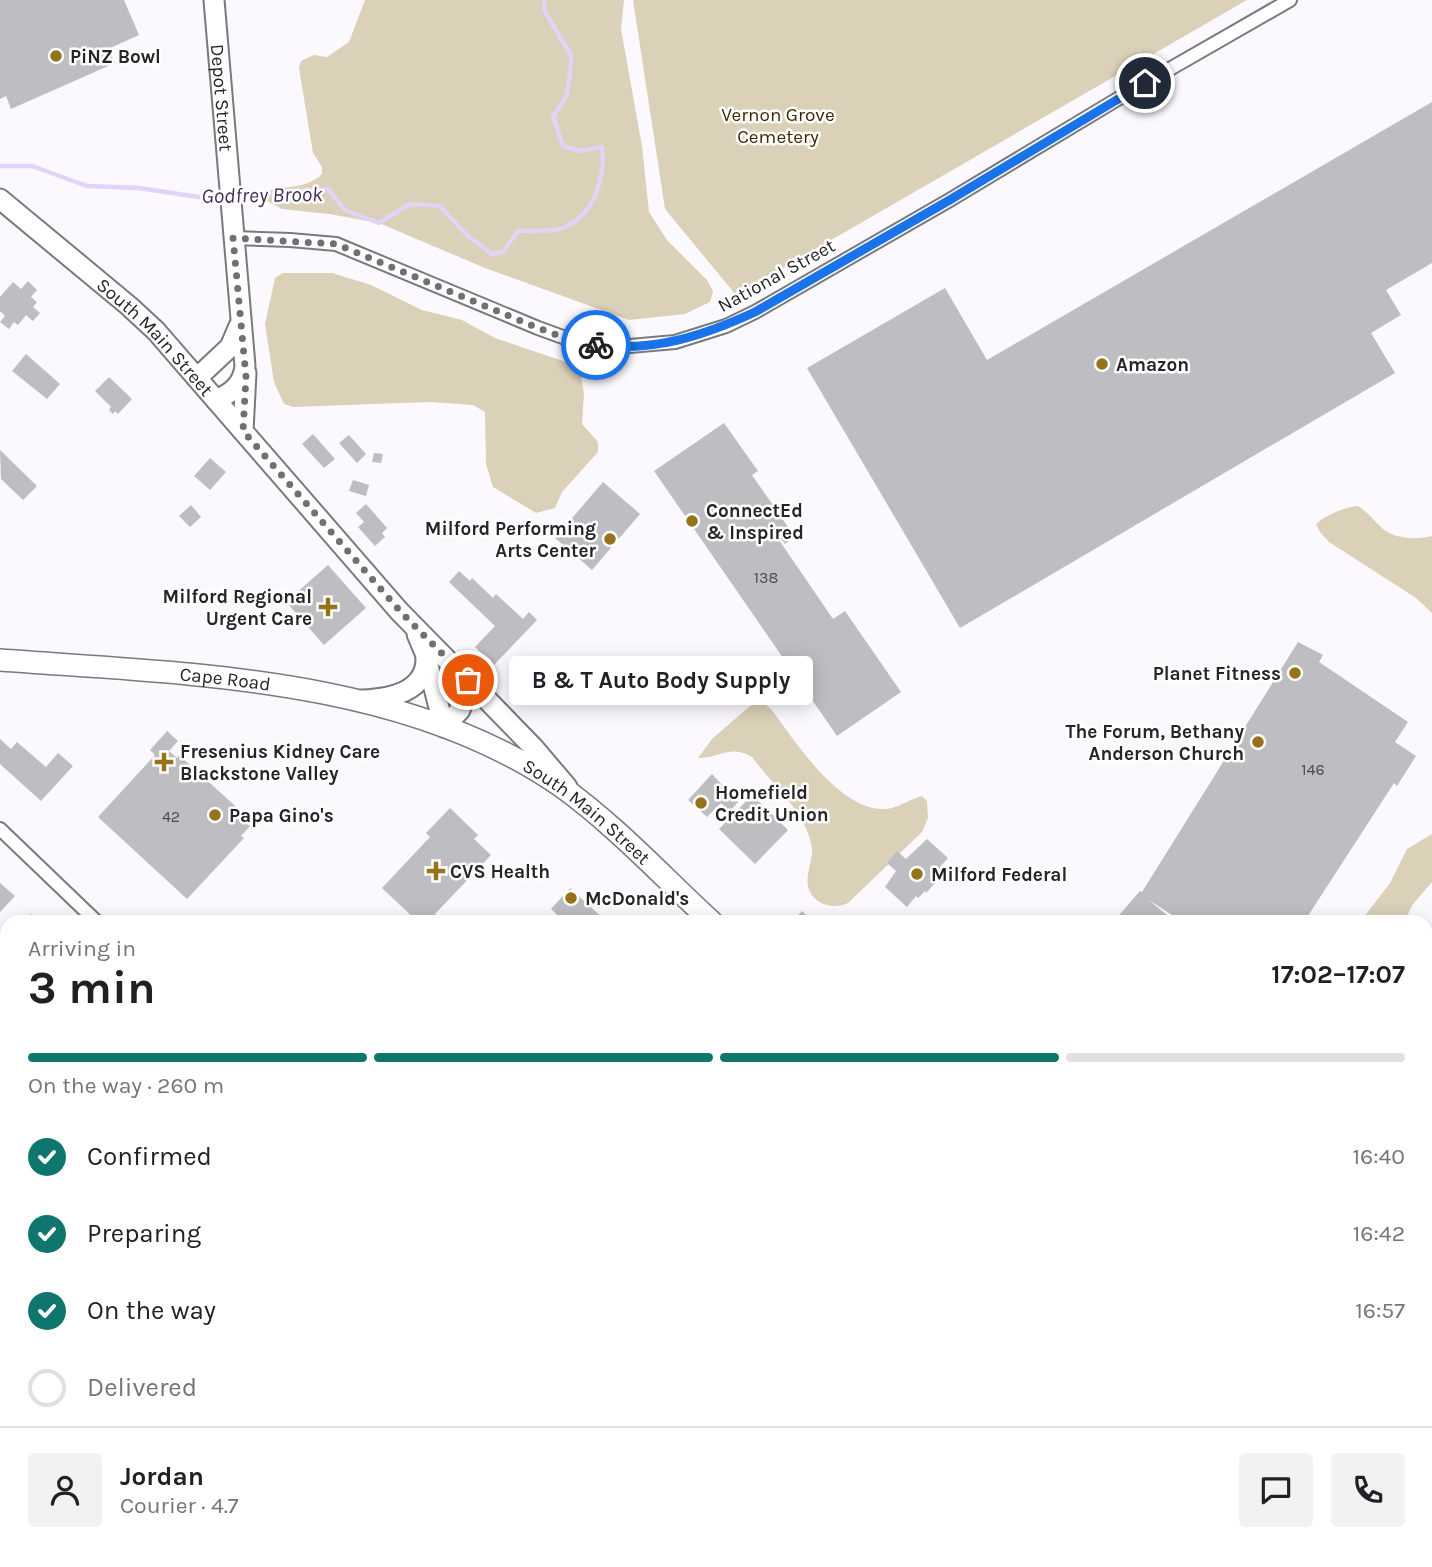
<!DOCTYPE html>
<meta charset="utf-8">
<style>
:root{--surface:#fff;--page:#f2f2f2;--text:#202124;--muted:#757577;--line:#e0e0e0;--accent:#0f766e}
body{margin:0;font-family:Karla,sans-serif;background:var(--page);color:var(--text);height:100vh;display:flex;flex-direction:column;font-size:26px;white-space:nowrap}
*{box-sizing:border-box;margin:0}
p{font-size:23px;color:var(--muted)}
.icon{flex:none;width:38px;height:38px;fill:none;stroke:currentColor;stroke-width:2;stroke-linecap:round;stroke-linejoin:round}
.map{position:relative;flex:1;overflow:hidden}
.details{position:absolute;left:0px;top:915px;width:1433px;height:653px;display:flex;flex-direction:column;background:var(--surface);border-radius:21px 21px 0 0;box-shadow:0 4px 18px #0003}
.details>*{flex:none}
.pin{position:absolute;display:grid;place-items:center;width:60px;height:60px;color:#fff;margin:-30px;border:4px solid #fff;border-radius:50%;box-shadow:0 2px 7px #0007}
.courier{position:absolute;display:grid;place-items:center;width:70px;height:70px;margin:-35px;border:5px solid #1a73e8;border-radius:50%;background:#fff;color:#222;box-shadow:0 2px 9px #0007}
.bubble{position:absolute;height:49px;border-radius:7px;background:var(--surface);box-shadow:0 4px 18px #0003;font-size:23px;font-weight:700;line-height:49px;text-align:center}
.summary em{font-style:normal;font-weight:700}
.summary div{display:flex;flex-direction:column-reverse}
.summary{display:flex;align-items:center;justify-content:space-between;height:119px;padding:0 28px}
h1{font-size:46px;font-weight:700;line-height:52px}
.bar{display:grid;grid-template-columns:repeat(4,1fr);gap:10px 7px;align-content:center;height:84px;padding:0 28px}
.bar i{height:9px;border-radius:5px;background:var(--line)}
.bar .active{background:var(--accent)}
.bar p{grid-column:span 4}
.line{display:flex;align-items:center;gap:18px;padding:0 28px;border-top:2px solid var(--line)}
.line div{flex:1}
.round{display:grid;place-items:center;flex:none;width:74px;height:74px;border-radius:7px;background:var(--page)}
ol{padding:0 28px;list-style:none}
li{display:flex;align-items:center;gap:21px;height:77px}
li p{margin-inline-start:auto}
li .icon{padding:7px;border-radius:50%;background:var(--accent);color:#fff;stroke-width:4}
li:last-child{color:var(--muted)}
li i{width:38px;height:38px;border:4px solid var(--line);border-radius:50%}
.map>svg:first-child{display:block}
.green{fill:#dbd0b8}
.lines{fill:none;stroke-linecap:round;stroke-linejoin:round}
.stream{stroke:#e1d4f6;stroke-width:4.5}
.building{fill:#bebdc1}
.street-casing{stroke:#7a797d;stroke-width:16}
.secondary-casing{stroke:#7a797d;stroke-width:23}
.primary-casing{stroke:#7a797d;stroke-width:24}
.street{stroke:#fff;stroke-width:12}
.secondary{stroke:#fff;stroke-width:19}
.primary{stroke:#fff;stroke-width:21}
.done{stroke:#706f72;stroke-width:7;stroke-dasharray:0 12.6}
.route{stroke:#1a73e8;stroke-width:9}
.poi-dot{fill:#96721b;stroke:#fff;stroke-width:2.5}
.labels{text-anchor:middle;stroke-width:5;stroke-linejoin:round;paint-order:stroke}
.number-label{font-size:16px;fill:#4b4b4d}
.poi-label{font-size:19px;font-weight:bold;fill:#252526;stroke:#fff;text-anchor:start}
.street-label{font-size:19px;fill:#252526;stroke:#fff}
.park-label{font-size:19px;fill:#3b2a00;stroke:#fff}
.water-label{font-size:21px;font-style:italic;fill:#402d59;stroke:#fff}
</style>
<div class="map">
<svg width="1432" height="1567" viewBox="0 0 1432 1567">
<rect width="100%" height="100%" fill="#fbf9fe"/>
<path class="green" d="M365,0H624L621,29L642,146L649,212L667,240L707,280L713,291L710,302L685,314L629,320L485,268L379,223L329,214L282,209L265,200L259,194C279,184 306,191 322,174V167L313,153L299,68L301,61L314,55L327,57L349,42Z
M633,0H1247L736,295L665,209Z
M283,273H332L371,285L422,310L462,320L495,338L566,362L580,373L584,393L582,424L598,442V452L562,492L555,508L536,513L493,487L486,464L485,412L473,405L430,402L293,407L284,404L274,382L265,324L275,278Z
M1358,506C1369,513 1374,521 1383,529C1395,539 1417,540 1432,536V613L1416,598L1329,542L1320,532L1316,524C1326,515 1345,507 1358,506Z
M757,703L765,704L771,709C795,741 837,807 881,809C896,810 907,800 922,796L927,801L928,818L922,832L848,903C834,909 818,906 810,892C803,879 813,862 812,848C807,813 772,784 752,757C730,744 720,758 698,758L712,739L750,706Z
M1432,834V882L1413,904L1404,922H1360L1390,883L1407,849Z"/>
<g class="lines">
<path class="stream" d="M0,166H32L87,186L139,188L198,197L226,196
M234,196L328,189L345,210L379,223L410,204L440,206L467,235L492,254L503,252L518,231C531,230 552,233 563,228C594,215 606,177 602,147L580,151L563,146L553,116C557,110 563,103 566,96C568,92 572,59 571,55L544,10L545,0"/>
</g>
<path class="building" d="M0,0H124L139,35L108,49L115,63L11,109L6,96L0,99Z
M1432,102V263L1386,290L1401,315L1371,333L1395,373L960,628L807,368L945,288L987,360Z
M28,281L37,290L31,297L37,302L33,307L40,313L33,321L26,315L18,325L14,322L9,329L0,322L5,316L0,311V297L13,282L21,289Z
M26,354L60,384L47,399L12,371Z
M109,377L132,399L118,414L115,411L113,414L109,410L111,407L95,391Z
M724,423L758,471L752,475L795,537L785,544L781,539L779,540L833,619L845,611L901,692L837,736L654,471Z
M313,434L335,459L324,468L302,444Z
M349,435L366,454L357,463L339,443Z
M0,450L37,486L23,500L1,479Z
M374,453L383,454L381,463L372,462Z
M210,458L226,472L210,490L194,476Z
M353,480L369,485L366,496L349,491Z
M603,482L640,514L592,570L555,538Z
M366,504L387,528L382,533L385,537L375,546L358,527L364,522L356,513Z
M191,505L201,517L190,527L179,516Z
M328,565L366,608L324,645L286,602Z
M459,571L470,581L472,578L493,598L496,594L523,619L529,612L537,620L494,665L475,647L495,626L449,582Z
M1298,642L1323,655L1319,662L1408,722L1395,742L1416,756L1397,786L1394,783L1304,922H1183L1149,900L1175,922H1113L1140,891L1142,892Z
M167,731L178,741L169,751L177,758L179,755L244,814L241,818L250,826L241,836L244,838L187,899L98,817L155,755L150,750Z
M0,739L11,749L17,742L46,767L58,753L73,766L41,801L0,764Z
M712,774L738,802L730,811L721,803L707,817L688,800Z
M752,795L788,830L755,864L719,829Z
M450,808L478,835L474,839L491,855L435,914L443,921L441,922H418L382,888L430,837L426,833Z
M927,839L948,858L940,867L943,870L937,877L939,879L926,893L925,891L918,898L916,896L907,907L885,887L896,871L887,863L897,851L906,859Z
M0,883L15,896L0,912Z
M570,888L607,922H565L551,909Z
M802,911L814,922H792Z
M31,914L41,922H24Z
M1426,1080L1432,1086V1097L1426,1102Z
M0,1228L7,1230V1249L1,1276Z
M1432,1234V1262L1426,1257V1240Z
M0,1342L7,1350L6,1378L0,1372Z
M1426,1525L1432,1529V1549L1426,1557Z"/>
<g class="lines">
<g class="street-casing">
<path id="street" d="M233,238L290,240L336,244L538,328L571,340L596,345L619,347L675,342L726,326L755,312L948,201L1121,97L1290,0
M0,829L97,922
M1426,1035L1432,1030
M0,1056L7,1052
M1426,1179L1432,1186"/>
</g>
<g class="secondary-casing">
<g id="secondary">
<path id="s1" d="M214,0L245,366C243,384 232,393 216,400"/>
<path id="s2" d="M0,199L129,306L156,331L399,611L455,668L463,682L464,698L460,710L444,727"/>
<path d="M197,378L230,347L239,326"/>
<path d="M243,431L246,373"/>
<path d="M417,634L425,653L444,727"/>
<path d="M461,673L533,747L567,787"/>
<path d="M362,700C389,699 426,692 426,659"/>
</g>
</g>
<g class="primary-casing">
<g id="primary">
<path id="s3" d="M0,660C186,674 403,676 562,787C616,826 663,877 712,922"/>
<path d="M1426,1474L1432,1478"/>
</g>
</g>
<use href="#street" class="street"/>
<use href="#secondary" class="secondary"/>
<use href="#primary" class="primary"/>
</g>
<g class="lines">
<path class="done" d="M468,680L400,611L243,431L246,377L233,238L336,244L538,328L571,340L596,345"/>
<path class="route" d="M596,345C654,352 703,336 755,312L948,201L1145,83"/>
</g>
<g class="poi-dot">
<circle cx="56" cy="56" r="7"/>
<circle cx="1102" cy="364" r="7"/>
<circle cx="692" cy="521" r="7"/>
<circle cx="610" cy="539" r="7"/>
<path d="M324.5 596.5h7v7h7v7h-7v7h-7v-7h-7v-7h7z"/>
<circle cx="1295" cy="673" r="7"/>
<circle cx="1258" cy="742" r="7"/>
<path d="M160.5 751.5h7v7h7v7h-7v7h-7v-7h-7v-7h7z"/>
<circle cx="701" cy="803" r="7"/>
<circle cx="215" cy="815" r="7"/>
<path d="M432.5 860.5h7v7h7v7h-7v7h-7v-7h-7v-7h7z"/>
<circle cx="917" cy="874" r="7"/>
<circle cx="571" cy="898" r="7"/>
</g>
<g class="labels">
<g class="number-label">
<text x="766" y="583">138</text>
<text x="1313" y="775">146</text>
<text x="171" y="822">42</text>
</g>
<g class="poi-label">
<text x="70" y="63">PiNZ Bowl</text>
<text x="1116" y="371">Amazon</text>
<text x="706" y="517">ConnectEd<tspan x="706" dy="22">&amp; Inspired</tspan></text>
<text x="596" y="535" text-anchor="end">Milford Performing<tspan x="596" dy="22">Arts Center</tspan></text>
<text x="312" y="603" text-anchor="end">Milford Regional<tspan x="312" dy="22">Urgent Care</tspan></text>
<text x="1281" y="680" text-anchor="end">Planet Fitness</text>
<text x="1244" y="738" text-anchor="end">The Forum, Bethany<tspan x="1244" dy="22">Anderson Church</tspan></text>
<text x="180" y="758">Fresenius Kidney Care<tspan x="180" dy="22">Blackstone Valley</tspan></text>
<text x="715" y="799">Homefield<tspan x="715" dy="22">Credit Union</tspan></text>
<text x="229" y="822">Papa Gino's</text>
<text x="450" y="878">CVS Health</text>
<text x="931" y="881">Milford Federal</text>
<text x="585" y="905">McDonald's</text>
</g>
<g class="street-label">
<text dy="7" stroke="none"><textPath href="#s1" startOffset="98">Depot Street</textPath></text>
<text transform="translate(776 275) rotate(-29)" y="7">National Street</text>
<text dy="7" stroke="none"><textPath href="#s2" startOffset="208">South Main Street</textPath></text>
<text dy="7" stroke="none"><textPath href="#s3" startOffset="226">Cape Road</textPath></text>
<text dy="7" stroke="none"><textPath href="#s3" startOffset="618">South Main Street</textPath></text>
</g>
<g class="park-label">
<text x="778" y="121">Vernon Grove<tspan x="778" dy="22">Cemetery</tspan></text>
</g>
<g class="water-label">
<text transform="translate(262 195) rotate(-1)" y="7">Godfrey Brook</text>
</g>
</g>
</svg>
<div class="pin" style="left:468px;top:680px;background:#ea580c"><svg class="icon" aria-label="bag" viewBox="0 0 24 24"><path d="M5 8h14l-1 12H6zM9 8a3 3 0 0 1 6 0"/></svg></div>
<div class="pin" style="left:1145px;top:83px;background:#1f2937"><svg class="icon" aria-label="home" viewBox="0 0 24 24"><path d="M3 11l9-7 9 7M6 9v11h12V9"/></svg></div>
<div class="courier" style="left:596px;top:345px"><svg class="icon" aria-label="bike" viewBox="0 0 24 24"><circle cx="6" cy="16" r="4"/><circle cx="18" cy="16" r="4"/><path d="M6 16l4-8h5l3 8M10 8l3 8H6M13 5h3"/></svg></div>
<div class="bubble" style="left:509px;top:656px;width:304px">B &amp; T Auto Body Supply</div>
<section class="details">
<div class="summary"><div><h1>3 min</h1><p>Arriving in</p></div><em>17:02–17:07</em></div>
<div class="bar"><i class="active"></i><i class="active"></i><i class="active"></i><i></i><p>On the way · 260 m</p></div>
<ol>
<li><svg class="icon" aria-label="check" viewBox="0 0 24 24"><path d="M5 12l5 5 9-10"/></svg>Confirmed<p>16:40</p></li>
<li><svg class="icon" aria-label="check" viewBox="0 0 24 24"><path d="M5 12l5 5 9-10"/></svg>Preparing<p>16:42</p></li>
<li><svg class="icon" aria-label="check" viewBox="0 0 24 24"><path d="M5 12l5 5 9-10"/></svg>On the way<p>16:57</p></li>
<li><i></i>Delivered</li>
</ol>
<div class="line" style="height:126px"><a class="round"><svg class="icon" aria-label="person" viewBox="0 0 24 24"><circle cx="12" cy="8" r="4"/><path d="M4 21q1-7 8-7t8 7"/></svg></a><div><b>Jordan</b><p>Courier · 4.7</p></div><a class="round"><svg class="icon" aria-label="chat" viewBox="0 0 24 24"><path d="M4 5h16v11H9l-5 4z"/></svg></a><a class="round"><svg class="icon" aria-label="phone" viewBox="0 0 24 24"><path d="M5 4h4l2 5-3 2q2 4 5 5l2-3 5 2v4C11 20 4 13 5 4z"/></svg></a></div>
</section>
</div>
